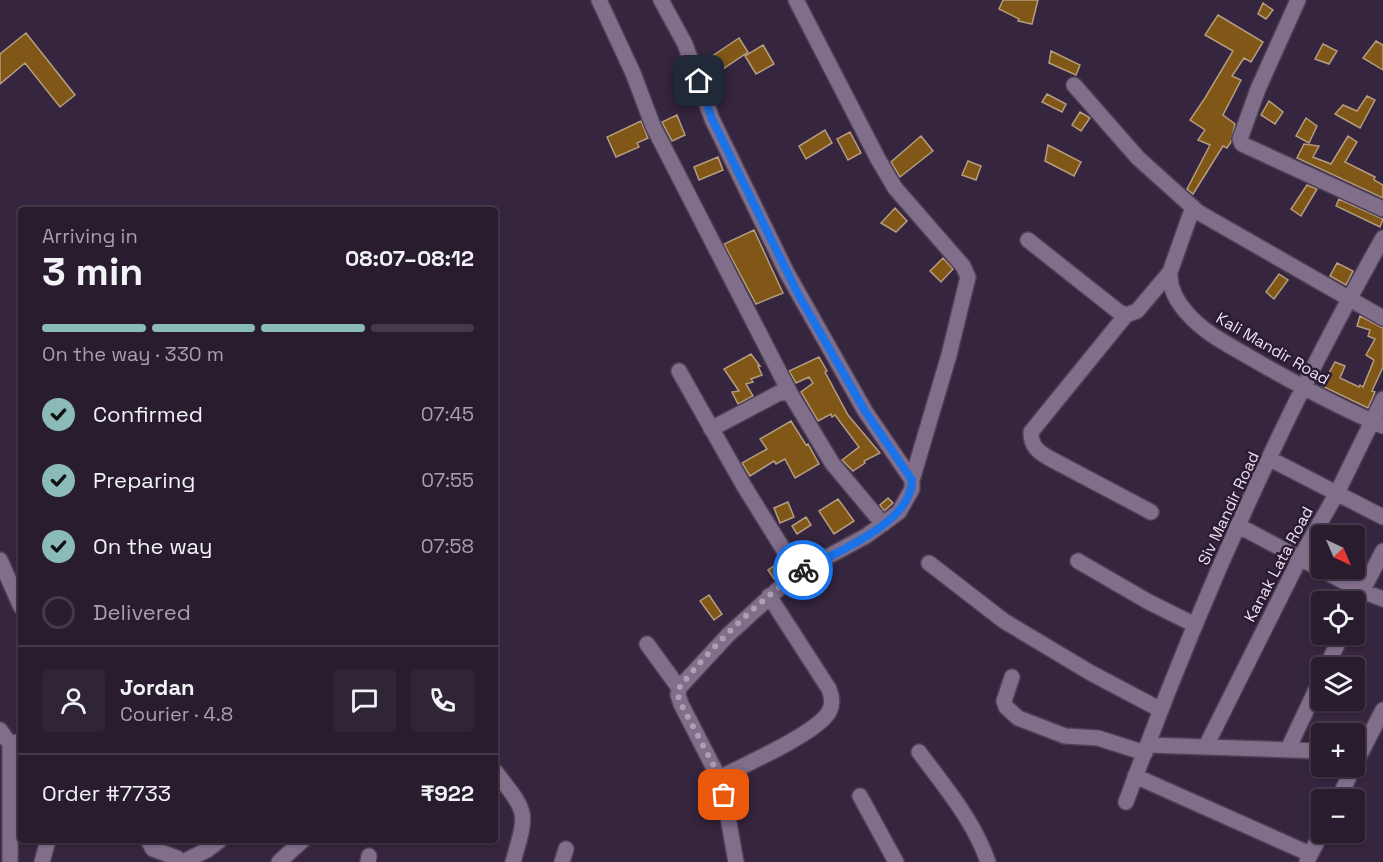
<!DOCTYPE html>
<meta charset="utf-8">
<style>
:root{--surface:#281c2e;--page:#302536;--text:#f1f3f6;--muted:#a5a1aa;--line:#443a4a;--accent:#8bbbb9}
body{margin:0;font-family:"Space Grotesk",sans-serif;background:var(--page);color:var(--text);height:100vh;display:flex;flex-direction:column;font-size:22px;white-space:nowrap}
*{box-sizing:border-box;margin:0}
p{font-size:20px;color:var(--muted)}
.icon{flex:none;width:33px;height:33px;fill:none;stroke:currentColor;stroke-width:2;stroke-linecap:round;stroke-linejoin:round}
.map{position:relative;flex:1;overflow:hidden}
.drawer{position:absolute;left:18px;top:207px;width:480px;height:636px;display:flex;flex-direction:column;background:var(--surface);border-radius:6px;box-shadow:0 2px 4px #0004,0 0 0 2px var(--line)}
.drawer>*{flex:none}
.needle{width:39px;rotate:136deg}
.tools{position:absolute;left:1311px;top:525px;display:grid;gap:12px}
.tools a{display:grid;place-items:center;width:54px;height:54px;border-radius:6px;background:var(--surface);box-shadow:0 2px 4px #0004,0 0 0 2px var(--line);font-size:30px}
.pin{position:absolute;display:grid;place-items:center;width:51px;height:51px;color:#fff;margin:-26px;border-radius:12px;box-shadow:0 3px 9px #0006}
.courier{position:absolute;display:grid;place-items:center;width:60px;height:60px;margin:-30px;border:4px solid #1a73e8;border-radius:50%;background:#fff;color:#222;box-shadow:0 2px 8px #0007}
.overview em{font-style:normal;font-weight:700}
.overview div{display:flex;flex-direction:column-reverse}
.overview{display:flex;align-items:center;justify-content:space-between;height:102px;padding:0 24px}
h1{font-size:39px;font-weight:700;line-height:45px}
.bar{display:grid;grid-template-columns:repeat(4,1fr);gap:9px 6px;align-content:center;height:72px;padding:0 24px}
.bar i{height:8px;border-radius:4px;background:var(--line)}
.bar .active{background:var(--accent)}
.bar p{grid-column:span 4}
.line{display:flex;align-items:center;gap:15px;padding:0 24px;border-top:2px solid var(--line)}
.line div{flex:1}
.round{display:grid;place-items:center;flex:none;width:63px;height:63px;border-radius:6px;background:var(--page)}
ol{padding:0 24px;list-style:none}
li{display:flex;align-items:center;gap:18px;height:66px}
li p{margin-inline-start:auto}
li .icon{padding:6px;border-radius:50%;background:var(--accent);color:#111;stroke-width:4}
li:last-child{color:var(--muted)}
li i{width:33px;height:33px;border:3px solid var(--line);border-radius:50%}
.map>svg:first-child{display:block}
.building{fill:#815718;stroke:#b49d80;stroke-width:1.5}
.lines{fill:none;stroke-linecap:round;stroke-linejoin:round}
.minor-casing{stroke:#4e4155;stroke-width:18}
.minor{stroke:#806e8b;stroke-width:15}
.done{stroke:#ab9fb2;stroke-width:6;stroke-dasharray:0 10.8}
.route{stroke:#1a73e8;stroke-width:8}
.labels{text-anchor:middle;stroke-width:5;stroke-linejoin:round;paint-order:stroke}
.street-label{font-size:16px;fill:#ebe1f1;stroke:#2b1c34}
</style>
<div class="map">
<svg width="1383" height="862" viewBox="0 0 1383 862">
<rect width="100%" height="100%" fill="#35253e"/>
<path class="building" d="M1003,0H1038L1032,24L1018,21L1019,19L999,9Z
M1263,3L1273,10L1266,19L1258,14Z
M1218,15L1263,42L1251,62L1244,58L1232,76L1241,80L1223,115L1235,124L1231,142L1227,148L1223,146L1193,194L1187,189L1210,145L1198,140L1205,130L1190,120L1205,98L1233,51L1205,35Z
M26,33L75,95L60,107L25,63L0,84V54Z
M739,38L748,52L708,79L702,63Z
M1376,41L1383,45V70L1363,58Z
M1323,44L1337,51L1329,64L1315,59Z
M763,45L774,64L756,74L745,56Z
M1051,51L1080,65L1076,75L1049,63Z
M1047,94L1066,104L1062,112L1042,102Z
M1367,96L1375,100L1360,128L1335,114L1343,105L1357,111Z
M1269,101L1283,112L1275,124L1261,115Z
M1080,112L1090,118L1081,131L1072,125Z
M677,115L685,135L672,141L662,122Z
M1306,118L1317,126L1309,143L1296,136Z
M641,121L648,138L637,143L639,147L616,157L607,137Z
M825,130L832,143L806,159L799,146Z
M850,132L861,153L848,160L837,139Z
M921,136L933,151L900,177L891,162Z
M1348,136L1357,142L1345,162L1375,177L1374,180L1383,185V198L1297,158L1304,144L1319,146L1313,157L1331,164Z
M1048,145L1081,162L1074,176L1045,161Z
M718,157L723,170L699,180L694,167Z
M968,161L981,166L976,180L962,175Z
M1307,185L1317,189L1301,216L1291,209Z
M1339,199L1383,219L1380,227L1336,206Z
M895,208L907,221L896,232L881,223Z
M754,230L783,293L756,304L724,244Z
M943,258L953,269L941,282L930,271Z
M1337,263L1353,271L1346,285L1330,276Z
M1279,274L1288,280L1274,299L1266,292Z
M1360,316L1383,328V367L1372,391L1375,392L1368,408L1322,386L1335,362L1345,366L1340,378L1359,387L1360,385L1363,387L1374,360L1366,355L1375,339L1368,336L1370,330L1357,326Z
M751,354L760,366H758L762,375L751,379L753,382L746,384L753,396L738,404L732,392L739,391L724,369Z
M819,357L827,371L825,372L848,415L880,453L864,461L865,463L853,471L842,460L859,447L835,415L832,417L831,414L818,421L801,392L813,383L809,377L796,383L789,371Z
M791,421L806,445L808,444L819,464L795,478L785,459L776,464L774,461L750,476L742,463L767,449L760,439Z
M888,498L893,503L884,511L880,505Z
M838,499L854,521L834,534L819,511Z
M788,502L794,517L780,523L774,508Z
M806,517L811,525L797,534L792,526Z
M780,562L785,571L774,579L768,570Z
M709,595L722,614L714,620L700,601Z"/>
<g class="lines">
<g class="minor-casing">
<path id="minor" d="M599,0L633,73L653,126L790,393
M661,0L685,44L712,119L787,273L865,411L912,480V489L899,512L866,536L803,570L784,584L728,635L679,688L678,695L681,704L719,778L724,795L736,862
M796,0L878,159L895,188L963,266L968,277L949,355L912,480
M1298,0L1258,89L1240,139L1242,144L1383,209
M1074,85L1138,158L1198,212L1383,318
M1193,207L1170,272C1169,288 1177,302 1187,313C1204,333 1229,345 1251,358C1294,383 1337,406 1383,426
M1028,240L1119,312L1126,315L1137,311L1170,272
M1126,315L1031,432C1031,446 1037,451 1049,458L1151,512
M679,371L744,486L798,573
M711,429L779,393H790L832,463L883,524
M1270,459L1383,517
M1237,525L1362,591L1383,599
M0,560L21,607
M1078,561L1147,601L1195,625
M929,563L1004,621L1091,673L1161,710
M1354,607L1383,551
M647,644L679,688
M1326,668L1342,634
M1012,677L1004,701L1006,707L1018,718L1065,736L1098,738L1145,753
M0,730L10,744L21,741
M1148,745L1322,751
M1206,746L1300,558L1337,493L1383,399
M1288,749L1322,677
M919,752C945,787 974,821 988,862
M1354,766L1383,710
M495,771C528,814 528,810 513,862
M1135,776L1310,854
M719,778C746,764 808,737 826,716C833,708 833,699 829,689L769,596
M860,796L896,862
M1338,800L1354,766
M1126,802C1197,608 1281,417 1383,238
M148,840L153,849L177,858L180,862
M1307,861L1322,832
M10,862V744
M42,862L48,840
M183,862L207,850L220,840
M279,862L303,840
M368,862L369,856
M562,862L566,849"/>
</g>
<use href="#minor" class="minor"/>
</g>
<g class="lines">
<path class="done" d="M724,795L713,764L681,704L678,696L679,688C709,649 763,596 803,570"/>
<path class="route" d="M699,81L712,119L798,294L865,411L912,480C913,522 835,553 803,570"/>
</g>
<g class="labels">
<g class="street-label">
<text transform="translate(1273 348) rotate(30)" y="6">Kali Mandir Road</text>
<text transform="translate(1228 508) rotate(-65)" y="6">Siv Mandir Road</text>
<text transform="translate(1278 564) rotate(-62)" y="6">Kanak Lata Road</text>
</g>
</g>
</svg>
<div class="tools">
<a><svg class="needle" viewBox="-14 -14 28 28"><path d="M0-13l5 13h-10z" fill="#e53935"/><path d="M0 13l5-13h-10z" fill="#a5a1aa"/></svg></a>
<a><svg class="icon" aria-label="locate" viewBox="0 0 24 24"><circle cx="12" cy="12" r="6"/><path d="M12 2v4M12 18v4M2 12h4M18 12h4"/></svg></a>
<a><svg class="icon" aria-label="layers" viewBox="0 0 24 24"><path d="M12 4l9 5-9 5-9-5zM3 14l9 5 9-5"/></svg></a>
<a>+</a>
<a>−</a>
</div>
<div class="pin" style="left:724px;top:795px;background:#ea580c"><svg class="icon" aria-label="bag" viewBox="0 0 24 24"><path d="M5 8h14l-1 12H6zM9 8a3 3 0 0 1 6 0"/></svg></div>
<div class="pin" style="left:699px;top:81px;background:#1f2937"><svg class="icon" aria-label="home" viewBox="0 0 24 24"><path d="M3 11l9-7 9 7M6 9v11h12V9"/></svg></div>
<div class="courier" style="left:803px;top:570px"><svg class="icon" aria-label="bike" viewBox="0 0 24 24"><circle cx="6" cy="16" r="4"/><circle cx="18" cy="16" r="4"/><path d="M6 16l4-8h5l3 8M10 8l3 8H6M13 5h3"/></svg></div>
<section class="drawer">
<div class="overview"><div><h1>3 min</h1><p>Arriving in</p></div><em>08:07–08:12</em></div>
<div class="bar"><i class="active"></i><i class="active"></i><i class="active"></i><i></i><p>On the way · 330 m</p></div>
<ol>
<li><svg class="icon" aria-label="check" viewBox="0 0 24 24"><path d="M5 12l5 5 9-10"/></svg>Confirmed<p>07:45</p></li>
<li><svg class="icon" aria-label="check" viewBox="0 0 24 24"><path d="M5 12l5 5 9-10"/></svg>Preparing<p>07:55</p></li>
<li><svg class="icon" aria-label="check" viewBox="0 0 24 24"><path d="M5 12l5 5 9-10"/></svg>On the way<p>07:58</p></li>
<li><i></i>Delivered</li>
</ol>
<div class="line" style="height:108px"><a class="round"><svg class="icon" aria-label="person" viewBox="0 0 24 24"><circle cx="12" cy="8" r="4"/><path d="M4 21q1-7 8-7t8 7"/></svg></a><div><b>Jordan</b><p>Courier · 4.8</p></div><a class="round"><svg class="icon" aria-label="chat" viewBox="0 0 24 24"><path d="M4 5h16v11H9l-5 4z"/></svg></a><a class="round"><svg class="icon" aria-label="phone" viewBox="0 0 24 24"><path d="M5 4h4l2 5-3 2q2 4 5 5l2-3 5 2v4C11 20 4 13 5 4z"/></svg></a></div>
<div class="line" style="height:78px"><div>Order #7733</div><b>₹922</b></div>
</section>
</div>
